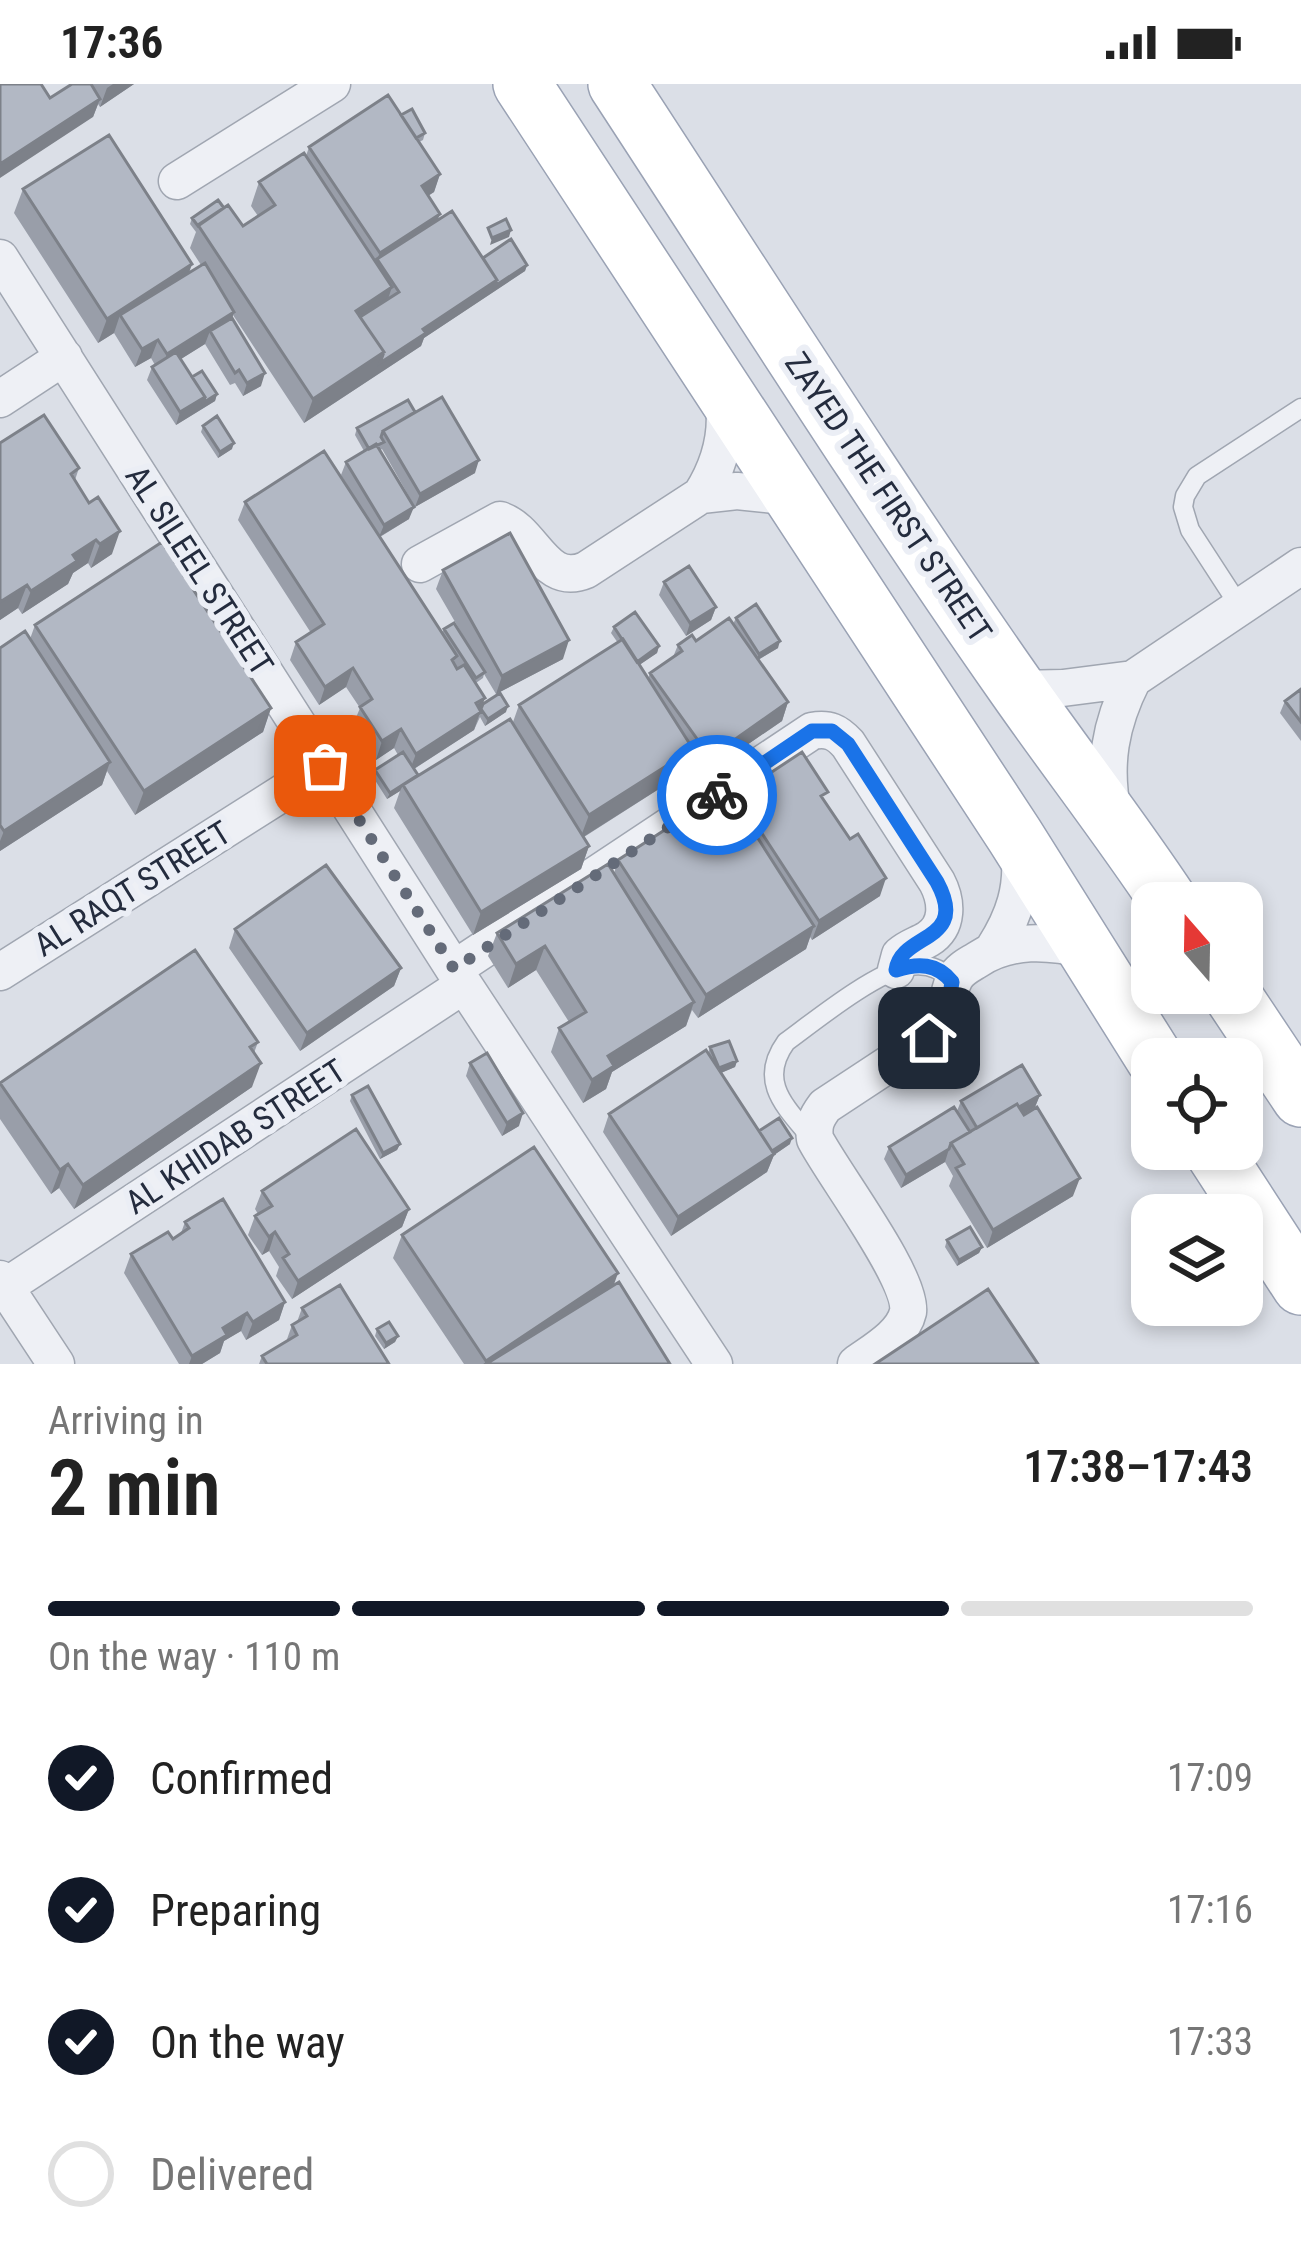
<!DOCTYPE html>
<meta charset="utf-8">
<style>
:root{--surface:#fff;--page:#f6f6f6;--text:#222;--muted:#767676;--line:#e0e0e0;--accent:#111827}
body{margin:0;font-family:"Roboto Condensed",sans-serif;background:var(--page);color:var(--text);height:100vh;display:flex;flex-direction:column;font-size:45px;white-space:nowrap}
*{box-sizing:border-box;margin:0}
p{font-size:39px;color:var(--muted)}
.icon{flex:none;width:66px;height:66px;fill:none;stroke:currentColor;stroke-width:2;stroke-linecap:round;stroke-linejoin:round}
.map{position:relative;height:1280px;overflow:hidden}
.details{display:flex;flex-direction:column;background:var(--surface);flex:1}
.details>*{flex:none}
.needle{width:78px;rotate:340deg}
.tools{position:absolute;left:1131px;top:798px;display:grid;gap:24px}
.tools a{display:grid;place-items:center;width:132px;height:132px;border-radius:24px;background:var(--surface);box-shadow:0 6px 18px #0003;font-size:60px}
.pin{position:absolute;display:grid;place-items:center;width:102px;height:102px;color:#fff;margin:-51px;border-radius:24px;box-shadow:0 6px 18px #0006}
.courier{position:absolute;display:grid;place-items:center;width:120px;height:120px;margin:-60px;border:9px solid #1a73e8;border-radius:50%;background:#fff;color:#222;box-shadow:0 3px 15px #0007}
.headline em{font-style:normal;font-weight:600}
.headline div{display:flex;flex-direction:column-reverse}
.headline{display:flex;align-items:center;justify-content:space-between;height:204px;padding:0 48px}
h1{font-size:78px;font-weight:600;line-height:90px}
.bar{display:grid;grid-template-columns:repeat(4,1fr);gap:18px 12px;align-content:center;height:144px;padding:0 48px}
.bar i{height:15px;border-radius:9px;background:var(--line)}
.bar .selected{background:var(--accent)}
.bar p{grid-column:span 4}
ol{padding:0 48px;list-style:none}
li{display:flex;align-items:center;gap:36px;height:132px}
li p{margin-inline-start:auto}
li .icon{padding:12px;border-radius:50%;background:var(--accent);color:#fff;stroke-width:4}
li:last-child{color:var(--muted)}
li i{width:66px;height:66px;border:6px solid var(--line);border-radius:50%}
.status{display:flex;justify-content:space-between;align-items:center;height:84px;padding:0 60px;background:var(--surface);direction:ltr}
.status svg{height:33px;fill:currentColor}
.map>svg:first-child{display:block}
.lines{fill:none;stroke-linecap:round;stroke-linejoin:round}
.service-casing{stroke:#a0a6b1;stroke-width:21}
.minor-casing{stroke:#a0a6b1;stroke-width:39}
.primary-casing{stroke:#9aa2b4;stroke-width:60}
.service{stroke:#eef0f5;stroke-width:18}
.minor{stroke:#eef0f5;stroke-width:36}
.primary{stroke:#fff;stroke-width:57}
.wall{fill:#999ea9}
.shaded-wall{fill:#7d8189}
.building{fill:#b2b8c4;stroke:#7d8189;stroke-width:3}
.done{stroke:#646b79;stroke-width:12;stroke-dasharray:0 21.6}
.route{stroke:#1a73e8;stroke-width:15}
.labels{text-anchor:middle;stroke-width:12;stroke-linejoin:round;paint-order:stroke}
.street-label{font-size:33px;fill:#242c3e;stroke:#ebeef5}
</style>
<div class="status"><b>17:36</b><svg viewBox="0 0 49 12"><path d="M0 12V9h3v3zM5 12V6h3v6zM10 12V3h3v9zM15 12V0h3v12zM26 1h20v11H26zM47 4h2v5h-2z"/></svg></div>
<div class="map">
<svg width="1301" height="1280" viewBox="0 0 1301 1280">
<rect width="100%" height="100%" fill="#dbdfe7"/>
<g class="lines">
<g class="service-casing">
<path id="service" d="M1240,523L1190,446L1183,423L1185,412L1197,392L1301,324
M812,1055C786,1023 757,998 786,958C816,936 874,889 909,882C927,879 941,884 952,897"/>
</g>
<g class="minor-casing">
<path id="minor" d="M177,97L332,0
M0,174L464,901L714,1280
M0,315L64,273
M701,411L737,407L792,413
M420,480L500,436C534,447 544,504 586,486L701,411C720,381 729,348 723,313
M1017,605L1063,604L1133,595L1301,482
M1113,730C1103,681 1110,640 1133,595
M994,864C1014,833 1024,803 1019,766
M454,885L812,647C829,644 837,648 848,660L937,798C947,817 949,842 928,855C918,861 909,863 900,871L896,886
M0,888L325,682
M0,1195L56,1280
M5,1203L464,901
M856,1280C874,1267 903,1251 908,1228C913,1195 833,1090 815,1055C813,1041 816,1034 825,1022L939,947C952,930 945,911 955,894C960,885 969,881 977,876C1010,854 1049,857 1087,866"/>
</g>
<g class="primary-casing">
<path id="primary" d="M522,0L1015,752L1155,975
M617,0C749,202 878,406 1016,603C1067,676 1121,745 1170,819
M1231,909L1301,1014
M1212,1065L1301,1202"/>
</g>
<use href="#service" class="service"/>
<use href="#minor" class="minor"/>
<use href="#primary" class="primary"/>
</g>
<path class="wall" d="M72,0H134L100,23L98,20L93,33L50,14Z
M401,31L425,49L423,56L419,58L440,90L434,108L428,112L438,135L483,174L527,181L525,187L424,254L421,262L304,339L233,231L232,234L261,302L243,312L235,299L230,301L205,260L181,275L192,293L217,310L215,317L176,341L147,296L152,283L155,281L151,274L135,283L114,249L98,259L14,129L23,105L189,189L201,181L190,164L196,148L190,140L192,134L224,124L243,142L258,132L251,122L259,98L306,72L309,63Z
M415,328L475,389L415,423L382,365L380,366L409,435L380,453L442,549L444,545L469,562L436,505L443,486L563,575L496,610L484,590L483,594L476,599L483,620L506,628L485,642L480,633L474,646L414,685L418,692L513,638L519,621L618,559L611,549L614,543L659,562L657,569L639,581L648,595L650,589L673,573L678,561L696,557L733,540L736,534L778,564L758,576L788,618L782,637L703,691L690,673L684,689L584,753L589,762L581,785L473,851L394,724L400,707L387,715L373,693L375,686L398,671L394,664L376,676L353,641L360,624L346,603L319,621L290,576L296,558L311,549L238,436L245,418L364,428L341,391L346,378L364,367L355,351L357,344Z
M203,342L232,365L218,374L201,348Z
M0,359L79,384L75,396L112,470L91,484L88,479L73,489L68,500L22,530L18,524L0,536Z
M664,498L716,523L711,536L686,552L659,511Z
M35,541L271,624L263,648L135,731L107,687L102,701L0,767V564L30,555Z
M1301,605V657L1280,629L1285,617Z
M737,711L825,718L880,812L812,856L810,853L806,865L698,934L692,926L686,942L612,988L606,1005L583,1019L551,968L559,944L569,938L536,886L508,904L488,872L497,849L614,789L618,776L734,718Z
M235,845L401,884L394,902L300,967L229,864Z
M258,958L254,969L252,1003L74,1125L59,1104L51,1110L0,1035V999Z
M710,963L737,977L735,983L721,989L759,1047L790,1060L774,1071L767,1088L671,1152L603,1048L609,1030L708,970Z
M470,979L519,1042L502,1052L466,992Z
M352,1011L400,1060L397,1066L380,1075L350,1017Z
M1040,1011L1035,1023L1024,1030L1073,1112L987,1164L949,1102L953,1092L945,1078L901,1104L884,1075L889,1063L957,1027L961,1017Z
M262,1107L409,1125L402,1143L292,1215L276,1192L279,1183L269,1167L262,1171L248,1151L255,1132L258,1130L255,1125Z
M185,1138L285,1218L279,1236L246,1256L241,1247L224,1257L220,1269L202,1280H179L124,1189L131,1170L173,1155L181,1149Z
M402,1151L614,1201L670,1280H464L393,1174Z
M947,1156L982,1163L979,1169L957,1182L945,1163Z
M302,1224L389,1280H259L262,1272L286,1258L292,1241L297,1238Z
M377,1245L398,1252L395,1258L384,1265L375,1252Z"/>
<path class="shaded-wall" d="M113,0H134L100,23L107,4Z
M100,15L93,33L0,94V80Z
M440,90L434,108L415,120L422,102Z
M440,130L433,148L377,175L380,169Z
M511,146L509,153L490,161L492,154Z
M192,180L184,204L120,231L114,249L98,259L107,235Z
M527,181L525,187L424,254L421,262L304,339L313,315L497,196Z
M392,203L384,227L357,244L356,227Z
M234,228L228,247H210L205,260L160,288L167,270Z
M158,256L151,274L135,283L142,265Z
M265,289L261,302L243,312L247,299Z
M217,310L215,317L176,341L180,328L205,313Z
M234,359L232,365L218,374L220,368Z
M479,376L475,389L415,423L420,410Z
M414,423L409,435L379,453L384,441Z
M120,447L112,470L91,484L100,460Z
M96,456L88,479L73,489L68,500L22,530L31,507L73,471Z
M27,501L18,524L0,536V518Z
M716,523L711,536L686,552L690,539Z
M569,556L563,575L496,610L502,592Z
M780,557L778,564L756,577L759,570Z
M659,562L657,569L635,584L637,578Z
M353,584L346,603L319,621L325,603Z
M485,614L474,646L409,688L416,670Z
M788,618L782,637L703,691L710,673Z
M508,622L506,628L485,642L488,635Z
M271,624L263,648L135,731L144,707Z
M401,645L394,664L376,676L382,657Z
M693,665L684,689L580,755L589,731Z
M110,678L102,701L0,767V757L4,747Z
M403,701L400,707L387,715L390,709Z
M589,762L581,785L473,851L481,828Z
M886,794L880,812L812,856L819,837Z
M814,842L806,865L698,934L706,911Z
M545,862L536,886L508,904L516,880Z
M401,884L394,902L300,967L307,949Z
M694,918L686,942L612,988L606,1005L583,1019L592,996L608,972Z
M737,977L735,983L716,991L719,984Z
M261,979L252,1003L74,1125L83,1101Z
M1040,1011L1035,1023L974,1060L979,1047Z
M523,1029L519,1042L502,1052L507,1039Z
M792,1054L790,1060L774,1071L767,1088L671,1152L678,1133Z
M400,1060L397,1066L380,1075L383,1069Z
M949,1065L945,1078L901,1104L906,1091Z
M68,1080L59,1104L51,1110L60,1086Z
M1080,1094L1073,1112L987,1164L993,1146Z
M409,1125L402,1143L292,1215L298,1197Z
M275,1148L269,1167L262,1171L269,1153Z
M982,1163L979,1169L957,1182L959,1176Z
M618,1189L610,1212L507,1280H484L486,1277Z
M285,1218L279,1236L246,1256L253,1238Z
M247,1229L241,1247L224,1257L220,1269L202,1280H189L192,1272L223,1244Z
M398,1252L395,1258L384,1265L386,1259Z"/>
<path class="building" d="M0,0H41L50,14L72,0H91L100,15L0,80Z
M388,11L440,90L422,102L440,130L380,169L309,63Z
M412,25L425,49L416,54L401,31Z
M109,51L192,180L107,235L23,105Z
M304,69L392,203L356,227L384,268L313,315L198,141L228,121L243,142L275,121L259,98Z
M218,116L224,124L198,142L192,134Z
M452,127L497,196L423,245L426,249L380,279L384,268L360,233L399,208L377,175Z
M506,135L511,146L492,154L488,144Z
M511,155L527,181L495,202L497,196L483,174Z
M205,179L234,228L167,270L158,256L142,265L120,231Z
M232,234L265,289L247,299L239,286L235,289L210,247Z
M176,268L205,313L180,328L152,283Z
M202,287L217,310L203,319L205,313L192,293Z
M442,313L479,376L420,410L383,347Z
M408,316L415,328L383,347L381,353L384,358L369,365L357,344Z
M44,331L79,384L71,390L89,419L98,413L120,447L100,460L96,456L73,471L77,477L31,507L27,501L0,518V359Z
M217,332L234,359L220,368L203,342Z
M376,360L414,423L384,441L346,378Z
M324,367L457,572L452,576L457,585L464,581L485,614L476,619L481,628L416,670L401,645L382,657L360,623L372,615L353,584L325,603L296,558L324,540L245,418Z
M510,449L569,556L502,592L443,486Z
M162,458L271,624L144,707L35,541Z
M689,482L716,523L690,539L664,498Z
M756,520L780,557L759,570L736,534Z
M635,528L659,562L637,578L614,543Z
M729,534L788,618L710,673L650,589L682,567L678,561L692,551L696,557Z
M454,539L485,588L476,594L444,545Z
M25,547L110,678L4,747L0,741V564Z
M623,555L693,665L589,731L519,621Z
M1301,605V638L1285,617Z
M500,609L508,622L488,635L481,625L483,620Z
M510,635L589,762L481,828L403,701Z
M403,668L418,691L390,709L375,686Z
M802,668L828,708L821,712L850,755L858,750L886,794L819,837L737,711Z
M727,706L814,842L706,911L618,776Z
M608,780L694,918L608,972L614,982L592,996L559,944L586,928L545,862L516,880L497,849Z
M326,781L401,884L307,949L235,845Z
M195,866L258,958L250,963L261,979L83,1101L68,1080L60,1086L0,999Z
M729,957L737,977L719,984L710,963Z
M706,966L774,1070L678,1133L609,1030Z
M487,969L523,1029L507,1039L470,979Z
M1022,981L1040,1011L1019,1023L1017,1020L977,1044L961,1017Z
M368,1002L400,1060L383,1069L352,1011Z
M1017,1020L1024,1031L1037,1023L1080,1094L993,1146L956,1084L964,1080L951,1059Z
M954,1023L970,1048L951,1059L949,1065L906,1091L889,1063Z
M779,1034L792,1054L772,1067L759,1047Z
M356,1045L409,1125L298,1197L283,1174L289,1170L275,1148L269,1153L255,1132L272,1122L262,1107Z
M534,1063L618,1189L486,1277L402,1151Z
M223,1115L285,1218L253,1238L247,1229L223,1244L227,1251L192,1272L131,1170L168,1148L173,1155L189,1144L185,1138Z
M970,1143L982,1163L959,1176L947,1156Z
M619,1198L670,1280H486Z
M340,1201L389,1280H267L262,1272L297,1251L292,1241L307,1232L302,1224Z
M988,1205L1038,1280H875Z
M389,1238L398,1252L386,1259L377,1245Z"/>
<g class="lines">
<path class="done" d="M325,682L454,885L717,711"/>
<path class="route" d="M717,711L812,647H832L848,660L937,798C970,859 901,848 896,886C918,879 937,879 952,898C948,921 951,940 929,954"/>
</g>
<g class="labels">
<g class="street-label">
<text transform="translate(889 413) rotate(56)" y="12">ZAYED THE FIRST STREET</text>
<text transform="translate(200 486) rotate(57)" y="12">AL SILEEL STREET</text>
<text transform="translate(132 804) rotate(-32)" y="12">AL RAQT STREET</text>
<text transform="translate(235 1052) rotate(-33)" y="12">AL KHIDAB STREET</text>
</g>
</g>
</svg>
<div class="tools">
<a><svg class="needle" viewBox="-14 -14 28 28"><path d="M0-13l5 13h-10z" fill="#e53935"/><path d="M0 13l5-13h-10z" fill="#767676"/></svg></a>
<a><svg class="icon" aria-label="locate" viewBox="0 0 24 24"><circle cx="12" cy="12" r="6"/><path d="M12 2v4M12 18v4M2 12h4M18 12h4"/></svg></a>
<a><svg class="icon" aria-label="layers" viewBox="0 0 24 24"><path d="M12 4l9 5-9 5-9-5zM3 14l9 5 9-5"/></svg></a>
</div>
<div class="pin" style="left:325px;top:682px;background:#ea580c"><svg class="icon" aria-label="bag" viewBox="0 0 24 24"><path d="M5 8h14l-1 12H6zM9 8a3 3 0 0 1 6 0"/></svg></div>
<div class="pin" style="left:929px;top:954px;background:#1f2937"><svg class="icon" aria-label="home" viewBox="0 0 24 24"><path d="M3 11l9-7 9 7M6 9v11h12V9"/></svg></div>
<div class="courier" style="left:717px;top:711px"><svg class="icon" aria-label="bike" viewBox="0 0 24 24"><circle cx="6" cy="16" r="4"/><circle cx="18" cy="16" r="4"/><path d="M6 16l4-8h5l3 8M10 8l3 8H6M13 5h3"/></svg></div>
</div>
<section class="details">
<div class="headline"><div><h1>2 min</h1><p>Arriving in</p></div><em>17:38–17:43</em></div>
<div class="bar"><i class="selected"></i><i class="selected"></i><i class="selected"></i><i></i><p>On the way · 110 m</p></div>
<ol>
<li><svg class="icon" aria-label="check" viewBox="0 0 24 24"><path d="M5 12l5 5 9-10"/></svg>Confirmed<p>17:09</p></li>
<li><svg class="icon" aria-label="check" viewBox="0 0 24 24"><path d="M5 12l5 5 9-10"/></svg>Preparing<p>17:16</p></li>
<li><svg class="icon" aria-label="check" viewBox="0 0 24 24"><path d="M5 12l5 5 9-10"/></svg>On the way<p>17:33</p></li>
<li><i></i>Delivered</li>
</ol>
</section>
